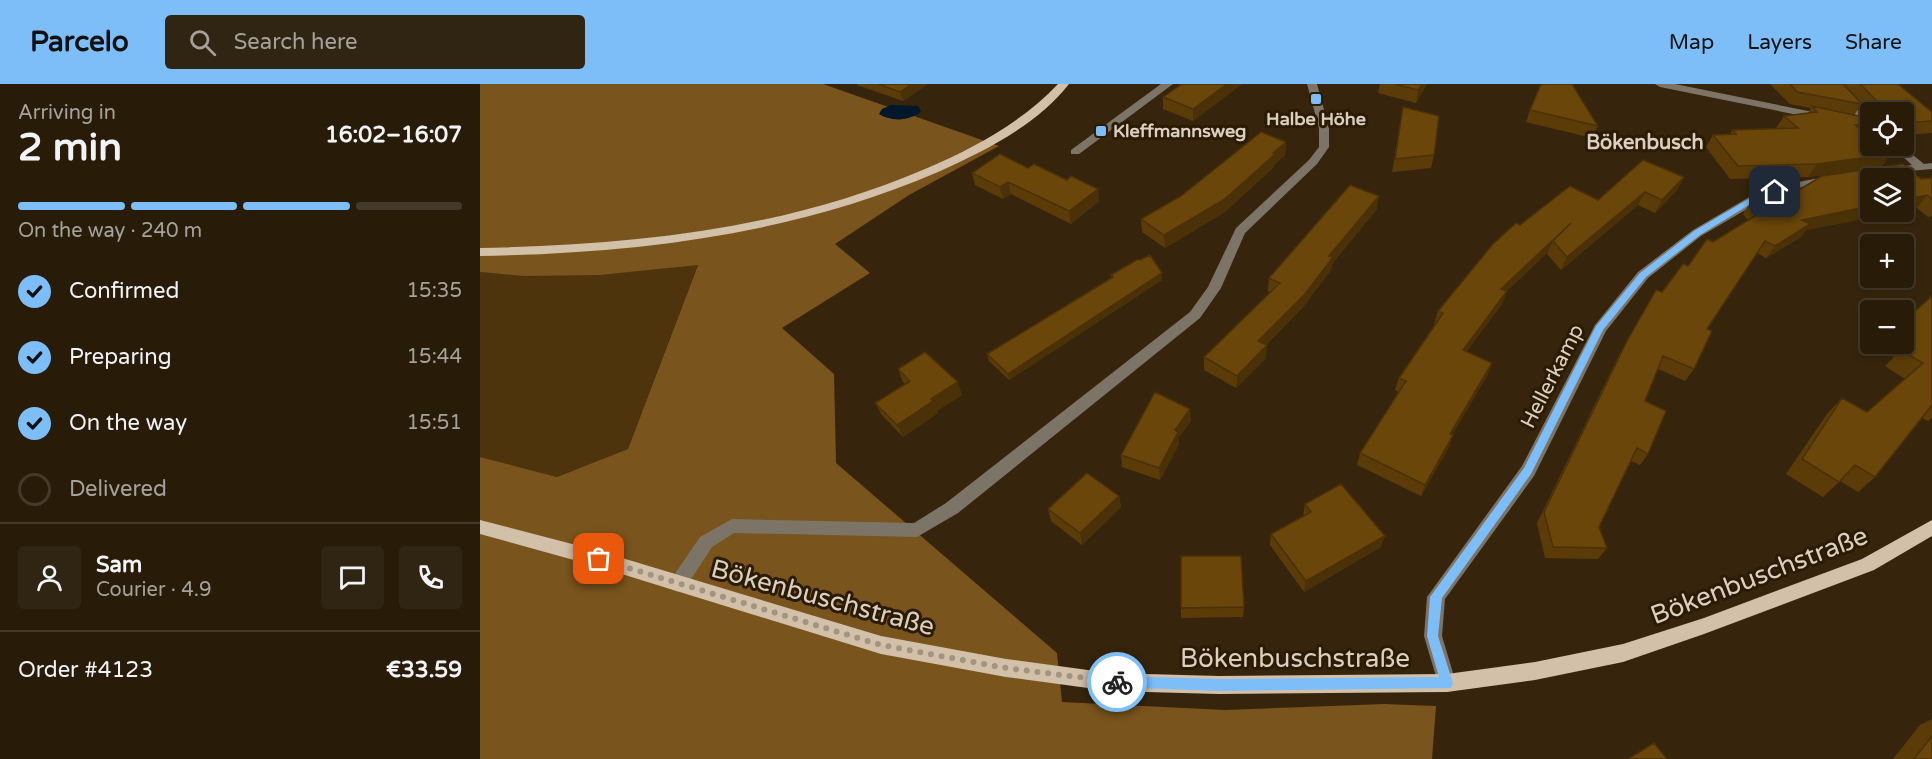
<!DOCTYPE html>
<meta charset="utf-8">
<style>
:root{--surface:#281c09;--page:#302512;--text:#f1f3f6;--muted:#a5a19c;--line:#443a2a;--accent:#7dbef9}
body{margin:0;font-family:"Varela Round",sans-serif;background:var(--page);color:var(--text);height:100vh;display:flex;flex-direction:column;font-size:22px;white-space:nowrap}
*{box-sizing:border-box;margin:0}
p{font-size:20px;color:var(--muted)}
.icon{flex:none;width:33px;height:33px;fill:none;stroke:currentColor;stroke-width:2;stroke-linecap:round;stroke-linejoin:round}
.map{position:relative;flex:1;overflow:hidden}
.drawer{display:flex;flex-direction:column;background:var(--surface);width:480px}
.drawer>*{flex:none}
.fabs{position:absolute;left:1380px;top:18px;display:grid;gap:12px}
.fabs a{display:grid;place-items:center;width:54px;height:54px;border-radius:6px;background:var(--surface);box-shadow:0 3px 9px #0003,0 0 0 2px var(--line);font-size:30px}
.pin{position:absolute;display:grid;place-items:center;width:51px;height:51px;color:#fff;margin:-26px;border-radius:12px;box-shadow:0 3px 9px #0006}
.courier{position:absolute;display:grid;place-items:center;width:60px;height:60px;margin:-30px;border:4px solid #7dbef9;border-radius:50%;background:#fff;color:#222;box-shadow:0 2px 8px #0007}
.head em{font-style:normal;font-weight:800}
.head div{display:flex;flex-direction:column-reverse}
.head{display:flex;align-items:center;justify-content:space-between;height:102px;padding:0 18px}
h1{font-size:39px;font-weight:800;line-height:45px}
.bar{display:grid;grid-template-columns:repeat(4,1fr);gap:9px 6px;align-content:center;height:72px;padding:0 18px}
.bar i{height:8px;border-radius:4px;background:var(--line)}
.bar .active{background:var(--accent)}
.bar p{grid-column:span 4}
.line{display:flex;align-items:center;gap:15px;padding:0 18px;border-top:2px solid var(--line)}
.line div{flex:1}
.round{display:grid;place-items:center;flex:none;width:63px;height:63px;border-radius:6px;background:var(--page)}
ol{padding:0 18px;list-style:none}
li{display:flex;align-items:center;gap:18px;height:66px}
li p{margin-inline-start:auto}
li .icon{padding:6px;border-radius:50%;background:var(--accent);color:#111;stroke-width:4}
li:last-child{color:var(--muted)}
li i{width:33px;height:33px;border:3px solid var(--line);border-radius:50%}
header{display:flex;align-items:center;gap:36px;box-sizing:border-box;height:84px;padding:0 30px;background:var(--accent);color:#111}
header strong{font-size:28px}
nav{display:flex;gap:33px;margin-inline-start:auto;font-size:21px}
.search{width:420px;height:54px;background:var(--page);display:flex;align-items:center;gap:15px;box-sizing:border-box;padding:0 21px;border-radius:6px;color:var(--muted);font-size:22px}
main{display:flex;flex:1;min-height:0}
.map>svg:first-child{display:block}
.green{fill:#4e340c}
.forest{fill:#79541d}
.water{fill:#01172b}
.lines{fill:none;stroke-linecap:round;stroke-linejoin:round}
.minor{fill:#7d7468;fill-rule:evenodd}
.major{fill:#d3c0a8;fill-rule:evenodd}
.wall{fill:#5b3c09}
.shaded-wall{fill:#4a3107}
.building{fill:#6a460a;stroke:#4a3107;stroke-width:1.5}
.route{fill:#7dbef9}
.done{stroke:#a19482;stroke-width:6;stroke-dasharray:0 10.8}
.poi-dot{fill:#7dbef9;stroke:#2c1b03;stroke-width:2}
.labels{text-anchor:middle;stroke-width:6;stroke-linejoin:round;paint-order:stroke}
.far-poi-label{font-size:18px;font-weight:bold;fill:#dacfc1;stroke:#2c1b03}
.far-quarter-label{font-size:20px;font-weight:bold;fill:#dacfc1;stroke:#2c1b03}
.street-label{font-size:21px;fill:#dacfc1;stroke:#2c1b03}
.near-street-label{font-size:26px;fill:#dacfc1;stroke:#2c1b03}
</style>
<header>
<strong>Parcelo</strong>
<div class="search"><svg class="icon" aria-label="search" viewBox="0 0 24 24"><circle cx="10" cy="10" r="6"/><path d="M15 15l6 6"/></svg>Search here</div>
<nav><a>Map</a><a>Layers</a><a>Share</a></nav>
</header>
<main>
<section class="drawer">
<div class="head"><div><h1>2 min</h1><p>Arriving in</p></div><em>16:02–16:07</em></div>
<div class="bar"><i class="active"></i><i class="active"></i><i class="active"></i><i></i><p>On the way · 240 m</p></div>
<ol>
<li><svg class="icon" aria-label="check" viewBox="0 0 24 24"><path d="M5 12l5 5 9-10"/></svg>Confirmed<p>15:35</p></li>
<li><svg class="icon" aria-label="check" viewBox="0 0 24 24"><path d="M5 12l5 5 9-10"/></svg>Preparing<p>15:44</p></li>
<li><svg class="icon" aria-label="check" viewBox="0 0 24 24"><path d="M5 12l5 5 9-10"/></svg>On the way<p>15:51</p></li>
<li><i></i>Delivered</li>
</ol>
<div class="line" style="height:108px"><a class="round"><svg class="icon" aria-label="person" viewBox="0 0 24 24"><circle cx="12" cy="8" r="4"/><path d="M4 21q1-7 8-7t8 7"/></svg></a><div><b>Sam</b><p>Courier · 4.9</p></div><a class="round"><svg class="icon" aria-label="chat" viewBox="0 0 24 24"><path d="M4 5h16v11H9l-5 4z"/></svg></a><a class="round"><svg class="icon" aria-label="phone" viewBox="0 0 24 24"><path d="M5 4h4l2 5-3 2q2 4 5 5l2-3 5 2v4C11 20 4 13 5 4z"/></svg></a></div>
<div class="line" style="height:78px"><div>Order #4123</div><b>€33.59</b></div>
</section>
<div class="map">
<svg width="1452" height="675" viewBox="0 0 1452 675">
<rect width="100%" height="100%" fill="#36250c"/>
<path class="green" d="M218,180L148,365L77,393L0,373V188C75,194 143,188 218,180Z"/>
<path class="forest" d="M0,0H343L519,62L429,111L355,160L390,189L302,244L354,290L356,379L577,569L582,618L745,626L904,620L956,622L952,675H0V373L77,393L148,365L218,181L119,191L45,192L0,188Z"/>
<path class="water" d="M411,21L438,22L441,28C428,37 412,38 399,30L402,25Z"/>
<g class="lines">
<path class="minor" d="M681,0H693L599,70H591V66Z
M827,0H837L849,44V63L837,80L765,149L741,204L720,234L478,429L437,453L254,449L232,463L204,506L198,508L192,506L189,500L192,494L220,453L252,435L434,439L466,419L710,228L728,203L756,144L829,76L839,63V44Z
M1175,0H1195L1343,30L1348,33L1343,36L1180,3Z
M1345,0H1356L1390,34V43L1386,42Z
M1411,62H1422L1444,80L1452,79V85L1406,89V85L1432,81Z
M1351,92L1355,93V97L1318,104L1279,118L1221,152L1168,194L1126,247L1054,392L965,515L962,552L976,599L974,606L967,608L960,606L944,552L947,513L1042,382L1115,241L1158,188L1213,146L1271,112L1312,99Z"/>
<path class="major" d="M578,0H589C557,41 505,67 458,88C312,151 158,169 0,172V164C153,161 303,146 445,85C494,64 541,39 578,0Z
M0,436L119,467L401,552L526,575L630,589L739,592L967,590L1055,578L1143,560L1224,534L1382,475L1452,436V452L1394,486L1224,550L1143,578L1055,596L967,608L739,610L630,607L526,593L401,570L119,483L0,450Z"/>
</g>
<path class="wall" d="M377,0H448L423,17L377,1Z
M702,0H762L713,37L683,25V13Z
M900,0H947L936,19L898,9Z
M1290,0H1418L1452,28V49L1424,51V28H1390V31L1381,22L1374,31L1383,33L1390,32V52H1389L1411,70L1401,83L1328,93L1250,95L1226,63L1233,51L1250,50L1253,46L1296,44L1304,32L1328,29L1331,24L1310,20Z
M923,23L954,71L951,84L912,88Z
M1050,26L1118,42L1112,54L1046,38Z
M806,58L805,71L794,81V83L745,128L685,164L662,148L661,135Z
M1423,80L1441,95L1452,94V132L1448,133L1437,124L1424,126V94H1390V128H1418L1326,146L1321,153L1286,174L1277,169L1227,245L1232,247L1214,285L1205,297L1178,285L1165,317L1186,327L1168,370L1160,381L1151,377L1119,443L1127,464L1118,475L1065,474L1057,439L1140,269L1176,206L1182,208L1203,180L1208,182L1227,155L1233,158L1268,136L1263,130L1271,117L1280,112L1294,121L1342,92Z
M492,89L619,117L591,140L531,110L523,115L495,101Z
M1204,93L1197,106L1175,129L1158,121L1081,186L1067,170L1068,168L1027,207L1022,220L986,268L1012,279L1007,292L972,351H973L969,363L941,412L877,381L880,369L919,308L915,306L919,294L955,240H954L958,227L1040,141L1118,116Z
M897,125L852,180L851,186L823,223L786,261V274L756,304L724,286V273L790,208L788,207L789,194Z
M682,189V196L529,296L509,277L507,270L631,194V191Z
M1452,212V334L1448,337L1442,334L1395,393L1378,408L1360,397L1343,413L1306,390L1347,330L1362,314L1387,328L1425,295L1405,282L1414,273L1397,263L1400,260H1424V237Z
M418,285L482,311L457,327L458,329L423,353L402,331L395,319L426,300L423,298Z
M711,337L698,354L699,360L680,396L642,383L641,371Z
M639,412L641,423L602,461L571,437L568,425Z
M825,420L901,463L824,508L790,461L791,450L823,432Z
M764,523L763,533L701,534V524Z
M1452,635V675H1413L1440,641Z"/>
<path class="shaded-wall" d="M432,0H448L423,17L420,8Z
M747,0H762L713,37V25Z
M942,0H947L936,19L938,6Z
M806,58L805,71L794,81V83L745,128L685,164L684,151Z
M1411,70L1401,83L1328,93L1337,80Z
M1204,93L1197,106L1175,129L1182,116Z
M528,98L531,110L523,115L520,103Z
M618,105L619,117L591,140L589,127Z
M1165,108L1158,121L1081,186L1087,173Z
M1447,111L1437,124L1424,126V116Z
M899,112L897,125L852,180L851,186L823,223L777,269L778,257Z
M1390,122V128H1418L1326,146L1321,153L1286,174L1295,162L1322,136Z
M1091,139L1073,157L1068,168L1016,217L1021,205Z
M682,189V196L529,296L528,290Z
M1027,207L1022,220L978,279L983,266Z
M787,261L786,274L756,304L757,292Z
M1012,279L1007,292L965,362L970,350Z
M478,298L482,311L457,327L458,329L423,353L417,341L451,315Z
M710,325L711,337L698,354L699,360L680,396L679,384L695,346Z
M973,351L969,363L941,412L945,401Z
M639,412L641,423L602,461L600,449Z
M905,452L901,463L824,508L826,497Z"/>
<path class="building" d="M398,0H432L420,8Z
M702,0H747L713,25L683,13Z
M914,0H942L938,6Z
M1061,0H1092L1118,42L1050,26Z
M1310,0H1363L1382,20L1317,8Z
M1380,0H1418L1452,28V37L1424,39V28H1401L1400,20Z
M1332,22L1383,33L1390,32V40L1375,41L1390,54V62H1400L1411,70L1337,80L1258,82L1233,51L1256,50L1253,46L1318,44L1304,32L1337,28Z
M923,23L959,32L954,71L915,75Z
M781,48L806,58L793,69L795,70L745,115L684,151L661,135L701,112Z
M520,70L548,84L554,80L587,96L591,92L618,105L589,127L528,98L520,103L492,89Z
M1163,76L1204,93L1182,116L1165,108L1087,173L1073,157L1091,139L1021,205L1027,207L983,266L1012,279L970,350L973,351L945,401L880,369L926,297L919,294L963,229L958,227L1013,160L1036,139L1040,141L1090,102L1118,116Z
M1423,80L1441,95L1452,94V115L1447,111L1424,116V94H1390V122L1322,136L1330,140L1295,162L1285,157L1227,245L1232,247L1214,285L1183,272L1165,317L1186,327L1168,370L1157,364L1119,443L1127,464L1073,463L1064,428L1147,257L1176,206L1182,208L1203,180L1208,182L1227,155L1233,158L1280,129L1271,117L1280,112L1294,121L1342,92Z
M870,101L899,112L849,172L853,173L825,210L778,257L787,261L757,292L724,273L800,199L789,194Z
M670,171L682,189L528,290L507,270L633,193L631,191L658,175L660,176Z
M1452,212V321L1395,393L1375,381L1359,398L1322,375L1362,314L1387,328L1443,279L1421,266L1431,257L1424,252V237Z
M445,268L478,298L451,315L453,317L417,341L395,319L430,297L418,285Z
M675,308L710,325L695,346L698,348L679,384L641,371Z
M607,389L639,412L600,449L568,425Z
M861,400L905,452L826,497L791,450L831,428L825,420Z
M701,472H761L764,523L701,524Z
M1452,652V675H1434Z
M1174,659L1187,675H1148Z"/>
<path class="route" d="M1295,106H1298V110L1277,116L1220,151L1166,193L1123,246L1051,390L962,514L958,552L973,599L971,604L740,607L633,603L631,598L637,592L740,595L959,593L947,552L950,513L1044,384L1116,242L1160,189L1214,147L1272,113Z"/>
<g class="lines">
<path class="done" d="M119,475L401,561L526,584L637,598"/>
</g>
<g class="poi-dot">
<rect x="830" y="9" width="12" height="12" rx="3"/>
<rect x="615" y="41" width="12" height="12" rx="3"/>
</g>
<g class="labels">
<g class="far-poi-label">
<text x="836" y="41">Halbe Höhe</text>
<text x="633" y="53" text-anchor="start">Kleffmannsweg</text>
</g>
<g class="far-quarter-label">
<text x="1165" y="65">Bökenbusch</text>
</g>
<g class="street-label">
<text transform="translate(1072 292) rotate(-63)" y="7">Hellerkamp</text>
</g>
<g class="near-street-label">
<text transform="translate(1279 491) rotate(-21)" y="9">Bökenbuschstraße</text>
<text transform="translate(343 513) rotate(15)" y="9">Bökenbuschstraße</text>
<text x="815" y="583">Bökenbuschstraße</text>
</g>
</g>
</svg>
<div class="fabs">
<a><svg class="icon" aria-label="locate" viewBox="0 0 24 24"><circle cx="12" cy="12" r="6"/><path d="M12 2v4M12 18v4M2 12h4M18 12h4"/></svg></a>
<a><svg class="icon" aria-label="layers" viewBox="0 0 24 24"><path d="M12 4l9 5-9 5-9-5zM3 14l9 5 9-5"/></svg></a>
<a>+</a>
<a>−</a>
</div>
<div class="pin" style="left:119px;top:475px;background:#ea580c"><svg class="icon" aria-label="bag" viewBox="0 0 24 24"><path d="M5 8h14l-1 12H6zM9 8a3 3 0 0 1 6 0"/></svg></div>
<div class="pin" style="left:1295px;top:108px;background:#1f2937"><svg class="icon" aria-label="home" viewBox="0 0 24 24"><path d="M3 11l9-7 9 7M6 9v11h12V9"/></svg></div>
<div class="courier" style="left:637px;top:598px"><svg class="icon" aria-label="bike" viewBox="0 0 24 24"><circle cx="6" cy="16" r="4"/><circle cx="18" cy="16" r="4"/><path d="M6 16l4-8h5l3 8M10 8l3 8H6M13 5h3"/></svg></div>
</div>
</main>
